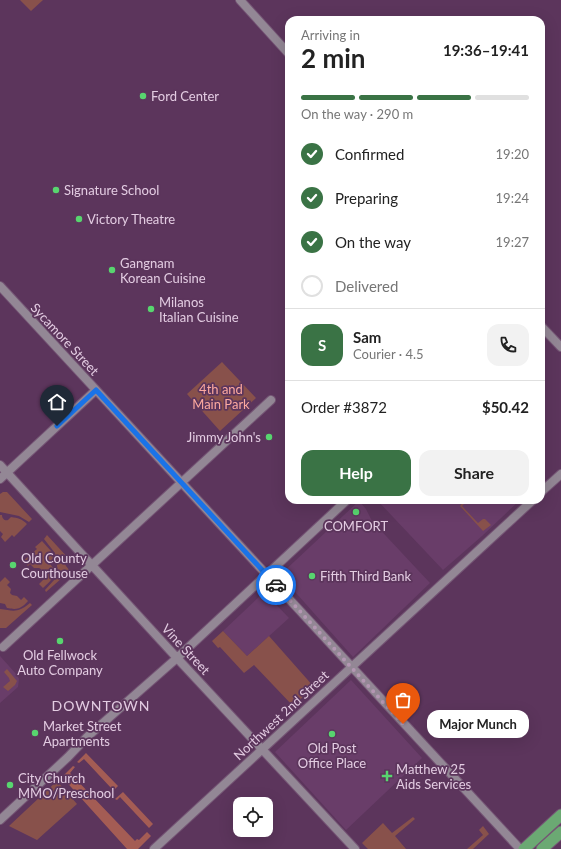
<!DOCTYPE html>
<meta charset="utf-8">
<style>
:root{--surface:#fff;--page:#f2f2f2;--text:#222;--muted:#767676;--line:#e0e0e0;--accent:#3a7345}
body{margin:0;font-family:Lato,sans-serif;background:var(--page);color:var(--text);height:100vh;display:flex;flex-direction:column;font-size:15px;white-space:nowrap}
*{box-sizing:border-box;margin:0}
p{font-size:13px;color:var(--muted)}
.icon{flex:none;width:22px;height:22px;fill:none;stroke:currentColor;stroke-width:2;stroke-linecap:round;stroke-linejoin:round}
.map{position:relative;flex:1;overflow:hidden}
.panel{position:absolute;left:285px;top:16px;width:260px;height:488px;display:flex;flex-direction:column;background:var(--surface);border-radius:12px;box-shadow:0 4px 16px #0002}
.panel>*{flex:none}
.fabs{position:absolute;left:233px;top:797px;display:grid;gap:8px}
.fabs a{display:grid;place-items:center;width:40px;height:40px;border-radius:8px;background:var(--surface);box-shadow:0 4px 16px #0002;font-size:20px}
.pin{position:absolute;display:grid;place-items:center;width:34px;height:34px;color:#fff;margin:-41px -17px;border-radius:50% 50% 50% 0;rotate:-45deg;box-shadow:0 0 4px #0007}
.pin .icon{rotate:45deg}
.courier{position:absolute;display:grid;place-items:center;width:40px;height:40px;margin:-20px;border:3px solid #1a73e8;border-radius:50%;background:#fff;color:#222;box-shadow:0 1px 5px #0007}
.bubble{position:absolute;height:28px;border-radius:12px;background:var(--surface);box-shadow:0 4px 16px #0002;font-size:13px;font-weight:700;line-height:28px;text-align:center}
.head em{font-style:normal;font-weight:700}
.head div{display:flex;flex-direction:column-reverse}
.head{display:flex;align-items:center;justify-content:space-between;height:68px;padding:0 16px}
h1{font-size:26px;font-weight:700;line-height:30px}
.bar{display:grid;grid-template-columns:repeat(4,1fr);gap:6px 4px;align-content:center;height:48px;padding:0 16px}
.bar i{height:5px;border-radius:3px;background:var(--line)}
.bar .on{background:var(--accent)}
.bar p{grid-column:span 4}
.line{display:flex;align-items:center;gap:10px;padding:0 16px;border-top:1px solid var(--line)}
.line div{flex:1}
.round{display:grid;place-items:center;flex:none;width:42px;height:42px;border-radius:12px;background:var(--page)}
ol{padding:0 16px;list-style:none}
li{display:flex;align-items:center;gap:12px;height:44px}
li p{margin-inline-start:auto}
li .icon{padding:4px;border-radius:50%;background:var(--accent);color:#fff;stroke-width:4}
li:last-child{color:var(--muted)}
li i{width:22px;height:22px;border:2px solid var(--line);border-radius:50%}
.primary-button{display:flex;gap:8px;margin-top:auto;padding:8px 16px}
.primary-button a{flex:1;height:46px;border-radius:12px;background:var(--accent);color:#fff;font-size:16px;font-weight:700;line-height:46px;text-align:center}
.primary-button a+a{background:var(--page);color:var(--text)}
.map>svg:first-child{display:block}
.built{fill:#693d69}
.green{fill:#88514b}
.forest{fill:#a45c54}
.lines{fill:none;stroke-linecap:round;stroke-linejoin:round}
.secondary-casing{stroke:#745474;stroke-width:10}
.highway-casing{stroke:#745474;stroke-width:13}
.secondary{stroke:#938795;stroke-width:8}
.highway{stroke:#6ba973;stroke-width:11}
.done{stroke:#b497b3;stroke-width:4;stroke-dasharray:0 7.2}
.route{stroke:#1a73e8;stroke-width:5}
.poi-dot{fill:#58d56f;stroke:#5c355c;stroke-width:1.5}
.labels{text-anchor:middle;stroke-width:3.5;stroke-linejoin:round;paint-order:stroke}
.poi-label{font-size:13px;fill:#e3cce2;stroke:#5c355c;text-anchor:start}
.street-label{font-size:13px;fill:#e3cce2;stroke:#5c355c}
.park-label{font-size:13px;fill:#fca99f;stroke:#5c355c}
.neighbourhood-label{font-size:14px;letter-spacing:1px;fill:#e3cce2;stroke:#5c355c}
</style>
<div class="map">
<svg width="561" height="849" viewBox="0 0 561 849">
<rect width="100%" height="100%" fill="#5c355c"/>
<path class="built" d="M377,500H520L482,536L443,570Z
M359,501L366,509L372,521L430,583L353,657L280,575Z
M262,594H266L289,618L247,656L223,631Z
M0,656L17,675L19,679L18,687L0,703Z
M351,680L422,758L346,830L275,752Z"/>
<path class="green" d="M20,0H43L31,11Z
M222,362L256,398L220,431L187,394Z
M3,492H7L32,519L29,522L19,516L0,512V494Z
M463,500L467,501L462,506L478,523L483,519H485L491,525L483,531L460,506L464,501Z
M0,515H2C2,519 5,521 8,520L11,517C18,518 22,519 27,524L14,537L12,535L5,542L1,537L3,534L0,531Z
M47,535L69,559L65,564L66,566L70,571L46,592L45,590L55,579L58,572L55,553L44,539Z
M42,541L51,551L54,559L51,562C50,565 52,568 55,568C56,577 49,582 43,588L39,584L44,579L41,575V569L39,568H34L30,564L28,566L23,561L37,549L35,547Z
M5,577L10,582L7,585L11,589L10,593L12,595L17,596L21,600L24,597L28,601C21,609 17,610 7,608L5,604L0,603V582Z
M30,603L32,605L6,628H0V609C14,611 18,613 30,603Z
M223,631L247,656L269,636L314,687L293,706L254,665L244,673L220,647L218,648L212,641Z
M7,669L17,681L15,685L8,691L3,687L10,681L9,678L4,672Z
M57,781L77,804L37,840L9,826Z
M413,817L415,819L395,836L406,849H368L362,843L383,823L392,833Z
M483,826L489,834L473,849H467L483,835L479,830Z"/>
<path class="forest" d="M86,753L118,786L110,794L109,792L112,789L84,759L79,763L77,762Z
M73,766L75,767L70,773L135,841L137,839L139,840L147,832L151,836L138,849H127L62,777Z
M123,792L153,824L149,828L120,797L117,800L115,799Z"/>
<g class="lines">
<g class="secondary-casing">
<path id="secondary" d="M240,0L289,54
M0,286L520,849
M541,326L561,347
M0,465L177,658L355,849
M0,479L96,390
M541,492L561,474
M3,647L271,400
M0,820L68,757L87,737L177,658L347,500
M154,849L533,500"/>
</g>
<g class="highway-casing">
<path id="highway" d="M524,849L561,815
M542,849L561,832"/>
</g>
<use href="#secondary" class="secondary"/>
<use href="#highway" class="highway"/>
</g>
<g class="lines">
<path class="done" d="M276,585L403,724"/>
<path class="route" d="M57,426L96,390L276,585"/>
</g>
<g class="poi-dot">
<circle cx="143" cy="96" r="4"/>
<circle cx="56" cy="190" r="4"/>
<circle cx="79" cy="219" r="4"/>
<circle cx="112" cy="270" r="4"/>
<circle cx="151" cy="309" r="4"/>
<circle cx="269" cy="437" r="4"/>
<circle cx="356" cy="512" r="4"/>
<circle cx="13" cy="565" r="4"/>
<circle cx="312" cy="576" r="4"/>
<circle cx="60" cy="641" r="4"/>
<circle cx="35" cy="733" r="4"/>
<circle cx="332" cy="734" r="4"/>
<path d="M385 770h4v4h4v4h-4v4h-4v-4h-4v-4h4z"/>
<circle cx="10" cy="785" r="4"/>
</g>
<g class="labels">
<g class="poi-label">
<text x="151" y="101">Ford Center</text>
<text x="64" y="195">Signature School</text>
<text x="87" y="224">Victory Theatre</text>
<text x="120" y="268">Gangnam<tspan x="120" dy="15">Korean Cuisine</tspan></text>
<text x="159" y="307">Milanos<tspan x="159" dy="15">Italian Cuisine</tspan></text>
<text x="261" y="442" text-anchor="end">Jimmy John's</text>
<text x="356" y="531" text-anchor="middle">COMFORT</text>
<text x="21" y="563">Old County<tspan x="21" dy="15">Courthouse</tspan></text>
<text x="320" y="581">Fifth Third Bank</text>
<text x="60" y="660" text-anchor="middle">Old Fellwock<tspan x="60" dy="15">Auto Company</tspan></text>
<text x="43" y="731">Market Street<tspan x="43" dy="15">Apartments</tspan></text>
<text x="332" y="753" text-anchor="middle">Old Post<tspan x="332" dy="15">Office Place</tspan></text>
<text x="396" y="774">Matthew 25<tspan x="396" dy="15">Aids Services</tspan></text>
<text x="18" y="783">City Church<tspan x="18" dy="15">MMO/Preschool</tspan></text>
</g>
<g class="street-label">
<text transform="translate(65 339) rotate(47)" y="5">Sycamore Street</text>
<text transform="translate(186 649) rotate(47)" y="5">Vine Street</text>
<text transform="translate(281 715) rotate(-43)" y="5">Northwest 2nd Street</text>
</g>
<g class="park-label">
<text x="221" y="394">4th and<tspan x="221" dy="15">Main Park</tspan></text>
</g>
<g class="neighbourhood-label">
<text x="101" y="711">DOWNTOWN</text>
</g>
</g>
</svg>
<div class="fabs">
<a><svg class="icon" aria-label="locate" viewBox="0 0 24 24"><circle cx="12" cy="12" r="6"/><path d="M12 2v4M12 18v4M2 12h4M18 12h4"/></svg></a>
</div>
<div class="pin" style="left:403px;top:724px;background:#ea580c"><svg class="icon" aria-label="bag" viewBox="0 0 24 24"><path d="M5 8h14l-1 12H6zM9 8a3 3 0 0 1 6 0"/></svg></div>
<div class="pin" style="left:57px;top:426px;background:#1f2937"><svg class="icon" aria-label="home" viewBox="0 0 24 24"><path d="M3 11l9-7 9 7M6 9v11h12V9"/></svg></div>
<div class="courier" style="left:276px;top:585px"><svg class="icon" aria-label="car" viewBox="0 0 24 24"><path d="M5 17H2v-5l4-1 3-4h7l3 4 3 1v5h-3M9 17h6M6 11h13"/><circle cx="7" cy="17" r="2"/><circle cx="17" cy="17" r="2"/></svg></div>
<div class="bubble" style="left:427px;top:710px;width:102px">Major Munch</div>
<section class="panel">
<div class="head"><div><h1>2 min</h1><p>Arriving in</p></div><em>19:36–19:41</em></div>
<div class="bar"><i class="on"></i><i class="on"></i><i class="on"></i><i></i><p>On the way · 290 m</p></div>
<ol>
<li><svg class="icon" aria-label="check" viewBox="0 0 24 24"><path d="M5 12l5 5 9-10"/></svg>Confirmed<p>19:20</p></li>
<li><svg class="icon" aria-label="check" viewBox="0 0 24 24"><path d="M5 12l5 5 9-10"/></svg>Preparing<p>19:24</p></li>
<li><svg class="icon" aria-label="check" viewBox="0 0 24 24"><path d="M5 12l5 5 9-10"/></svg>On the way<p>19:27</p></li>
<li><i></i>Delivered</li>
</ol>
<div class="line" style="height:72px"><b class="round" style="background:var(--accent);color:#fff">S</b><div><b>Sam</b><p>Courier · 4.5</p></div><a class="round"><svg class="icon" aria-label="phone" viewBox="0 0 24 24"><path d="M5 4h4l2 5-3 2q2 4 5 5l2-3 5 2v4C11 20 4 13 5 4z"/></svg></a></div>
<div class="line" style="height:52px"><div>Order #3872</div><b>$50.42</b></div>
<div class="primary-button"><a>Help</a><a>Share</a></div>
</section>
</div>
